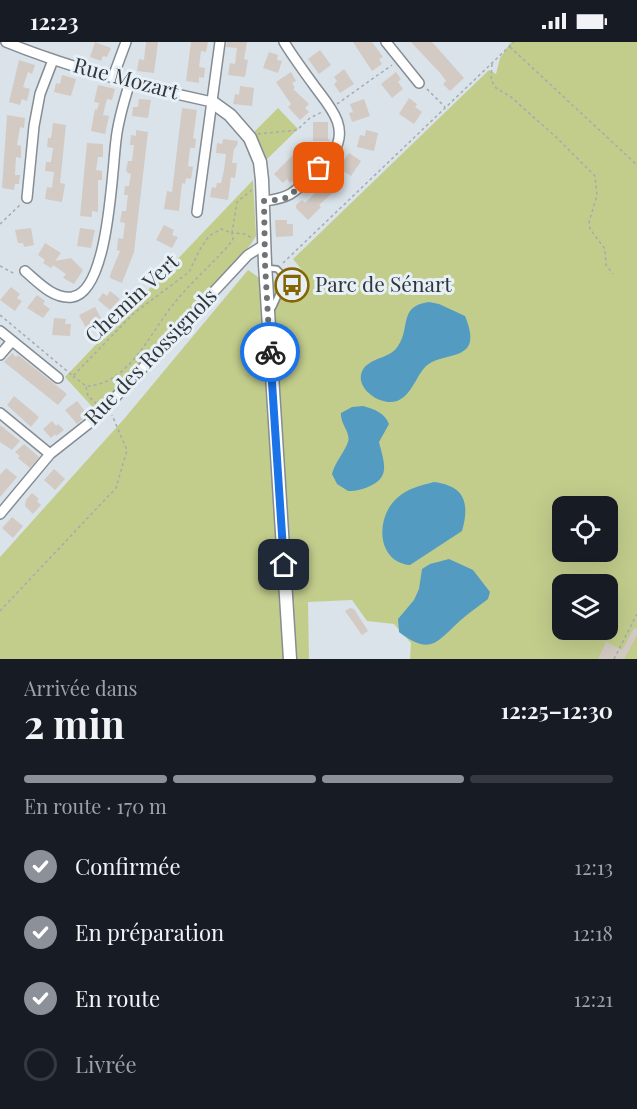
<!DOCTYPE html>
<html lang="fr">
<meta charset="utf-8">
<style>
:root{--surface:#171b24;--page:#20242c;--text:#f1f3f6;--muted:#9ea1a6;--line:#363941;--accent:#8c9099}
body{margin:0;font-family:"Playfair Display",serif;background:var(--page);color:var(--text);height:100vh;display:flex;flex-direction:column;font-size:22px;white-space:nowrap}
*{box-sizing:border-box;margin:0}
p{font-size:20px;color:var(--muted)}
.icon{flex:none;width:33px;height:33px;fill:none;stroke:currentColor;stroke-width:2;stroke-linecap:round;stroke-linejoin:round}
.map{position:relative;height:617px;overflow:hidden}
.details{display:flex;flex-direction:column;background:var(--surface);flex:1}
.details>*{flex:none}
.controls{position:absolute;left:552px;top:454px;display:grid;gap:12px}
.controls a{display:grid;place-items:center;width:66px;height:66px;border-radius:12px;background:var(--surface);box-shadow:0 6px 24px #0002;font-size:30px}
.pin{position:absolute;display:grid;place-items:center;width:51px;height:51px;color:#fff;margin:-26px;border-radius:12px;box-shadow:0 3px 9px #0006}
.courier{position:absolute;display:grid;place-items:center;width:60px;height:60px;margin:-30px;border:4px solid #1a73e8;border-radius:50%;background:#fff;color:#222;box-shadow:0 2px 8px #0007}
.head em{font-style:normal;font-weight:700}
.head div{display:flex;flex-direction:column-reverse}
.head{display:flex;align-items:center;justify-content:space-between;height:102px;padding:0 24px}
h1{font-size:39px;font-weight:700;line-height:45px}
.bar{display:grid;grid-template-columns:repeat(4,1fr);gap:9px 6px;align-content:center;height:72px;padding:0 24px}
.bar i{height:8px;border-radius:4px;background:var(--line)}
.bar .selected{background:var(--accent)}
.bar p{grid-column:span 4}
ol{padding:0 24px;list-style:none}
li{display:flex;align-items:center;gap:18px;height:66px}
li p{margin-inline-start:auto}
li .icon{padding:6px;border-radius:50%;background:var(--accent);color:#fff;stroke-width:4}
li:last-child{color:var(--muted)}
li i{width:33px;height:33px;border:3px solid var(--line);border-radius:50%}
.status{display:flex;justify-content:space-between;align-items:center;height:42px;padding:0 30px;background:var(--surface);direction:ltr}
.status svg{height:16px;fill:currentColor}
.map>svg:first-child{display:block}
.green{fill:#c2cd8c;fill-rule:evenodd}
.water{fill:#539bc0}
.building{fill:#d2cac3}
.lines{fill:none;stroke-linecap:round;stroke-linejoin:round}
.lane-casing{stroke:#858c93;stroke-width:8}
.street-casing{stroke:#858c93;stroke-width:12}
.secondary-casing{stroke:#858c93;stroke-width:15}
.path{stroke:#a4abb1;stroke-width:1.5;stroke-dasharray:3 3;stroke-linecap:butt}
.lane{stroke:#fff;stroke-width:4.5}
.street{stroke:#fff;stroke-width:9}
.secondary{stroke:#fff;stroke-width:12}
.done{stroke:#6d7377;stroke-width:6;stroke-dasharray:0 10.8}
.route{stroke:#1a73e8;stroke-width:8}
.labels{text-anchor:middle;stroke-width:6;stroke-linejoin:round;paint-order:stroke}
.street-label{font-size:21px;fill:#333639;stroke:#e7f0f7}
.poi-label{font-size:21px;fill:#333639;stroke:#e7f0f7;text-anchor:start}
</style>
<div class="status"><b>12:23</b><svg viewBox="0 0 49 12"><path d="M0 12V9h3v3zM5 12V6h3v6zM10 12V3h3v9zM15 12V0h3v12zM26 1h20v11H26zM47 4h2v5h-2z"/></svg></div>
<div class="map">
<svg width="637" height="617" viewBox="0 0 637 617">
<rect width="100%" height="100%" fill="#dae3ea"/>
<path class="green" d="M511,0H637V617H410L411,601L394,582L367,579L352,558L308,560L309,617H0V515L124,377L248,228L271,244L274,238L279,239L281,241L279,249L292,258L305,232L293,217L489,28L496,32L500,16ZM562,465H608V510H562ZM562,543H608V588H562Z
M278,66L298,87L266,118L252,92Z
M253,138L256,194L251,202L97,370L65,335Z"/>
<path class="water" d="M429,260L439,262L465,274C485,322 444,308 426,324C416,334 412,353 397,359C380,365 351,344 364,326C373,315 391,316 398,304C411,285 398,264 429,260Z
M363,364C374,367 385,371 389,382L379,400C383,417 391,434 372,443C364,447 357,449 348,449L337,442L332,432C335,420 344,411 348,400C351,390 340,382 341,371L352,365Z
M434,440C465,444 470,461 462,489L410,523C377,520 375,477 396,457C408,446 419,444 434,440Z
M449,517L473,528L490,550L488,557C480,563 470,570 462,577C437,599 432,615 399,590L398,577L414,558L419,547L422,527L430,522Z"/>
<path class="building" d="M95,0L111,6L107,15L103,14L101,19L90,15Z
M146,0H158L154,31L137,29L139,17L144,18Z
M191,0H208L206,10L201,9L199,25L205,26L204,36L199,35V41L186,39Z
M227,0H247L244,17L248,18L245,35L228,33L230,21L235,22L237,6L226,5Z
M353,0H372L383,15L379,17L382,22L372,29Z
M411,0H432L464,36L450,49L443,42L446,39L441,32Z
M320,8L331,23L319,32L308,17Z
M269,10L278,13L277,18L282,19L278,31L263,26Z
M19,18L35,23L32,32L28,30L23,45L30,47L27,59L22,57L20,63L9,60Z
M344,27L354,42L340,51L334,42L337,39L334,35Z
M291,30L296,39L292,41L295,46L293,47L309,62L305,66L309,70L300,78L288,65L291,62L276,40Z
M396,30L401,37L398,40L403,47L392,56L381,42Z
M62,33L76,37L71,54L54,50L56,41L60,42Z
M98,43L115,47L112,58L107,57L103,73L109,74L105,92L91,89L95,67L97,68L99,61L94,60Z
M240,44L254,46L252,64L233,62L235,52L239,53Z
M409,56L417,62L415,65L422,70L414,82L399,72Z
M139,57L151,58L148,76L132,74L133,65H138Z
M364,57L370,74L352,80L349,71L353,70L350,62Z
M182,66L197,68L193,96L196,97L195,106H190L188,124L193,125L191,137L186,136L185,142L182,141L179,169L164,167L167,149L172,150Z
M7,73L25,76L24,86L20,85L17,103L21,104V116L16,115L15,133H20L19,142H15L14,148L2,146Z
M313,80H328V97L330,99H313Z
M53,81L66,83L60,141L65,142L62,160L45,157L47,145L52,146L54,130L45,129L46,120H51L53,106L47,105L48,96H51Z
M136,88L148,90L134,210L122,241L110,236V233L120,209L117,208L118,196L123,197L125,181L120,180L122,169H126L128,153H124L125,144H129L131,132L128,131L126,128L128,119H132L134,103H130L131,93L136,94Z
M366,88L378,91L374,109L357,105L360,93L365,94Z
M223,97L238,99L237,104L234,107L232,121H237L235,136L231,135L228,158L210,155L212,145L216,146L217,141H221L224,128L226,112L216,111L217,101L222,102Z
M87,101L103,102V115H98L96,128L102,129V138H98V170L92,169V175L80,174Z
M302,104L313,115L295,131L298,134L290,141L287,137L283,141L274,132Z
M349,111L361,119L351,134L335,124L341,116L344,118Z
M329,133L340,144L319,163L321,165L308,178L296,166V163L302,158L305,161L318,148L316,145Z
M275,178H287V182H293V194L276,195Z
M164,183L174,188L172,193L178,195L172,206L156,198Z
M31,186L34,203L24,205L23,201H18L15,188Z
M80,186L95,188L91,206L77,204Z
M45,201L61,211L55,219L71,216L83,228L74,242L63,236L66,232L53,223L51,226L43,221L45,218L38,213Z
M11,245L20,252L17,256L22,259L15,269L0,258Z
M110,249L120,257L110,268L98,258L103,251L107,254Z
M37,253L45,259L43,262L50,267L43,276L27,266Z
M95,265L103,280L87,288L79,273Z
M54,276L66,277L65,282H71L70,294L52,293Z
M12,311L16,315L18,313L67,352L58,363L4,320Z
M14,354L39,375L31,385L7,363Z
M77,359L88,373L77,382L65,368Z
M52,379L56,384L58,382L64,388L56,394L55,392L51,396L43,387Z
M0,383L20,399L12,408L0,400Z
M24,402L39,415L30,426L18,416L20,414L15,410Z
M6,426L17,435L0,455V433Z
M54,427L65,437L55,448L44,438Z
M32,451L39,457L37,459L41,463L33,472L25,464L26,458Z
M12,475L23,484L13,496L2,486Z
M350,566L354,567L368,589L362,593L345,569Z
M634,586L637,587V593L624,617H598L606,600L622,608Z"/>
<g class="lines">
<g class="lane-casing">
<path id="lane" d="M267,226L277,227L283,233L282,245L273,265H270"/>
</g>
<g class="street-casing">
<path id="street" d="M6,0C72,27 143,45 212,60
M386,0L419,41
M113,35L126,0
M27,156L34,84L40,52L53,18
M264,159C291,156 295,150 314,131C320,125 329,119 333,111C351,84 327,62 313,42C303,28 293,15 284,0
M197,170L220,0
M25,229C38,240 53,257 72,255C109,250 112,128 116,98C118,79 124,59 130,40
M0,289L58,336
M0,313L12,299
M0,371L50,412
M0,472L50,412L97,375L248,213L264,203"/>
</g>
<g class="secondary-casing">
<path id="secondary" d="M212,60L230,73L250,96L260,120L262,138L265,222L290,617"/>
</g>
<path class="path" d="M510,5L637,123
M492,22L491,38L496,46L511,55L557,96L595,134L597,153L589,180L590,187L605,207L606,223L613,232
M427,47L445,65
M337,62L392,23
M258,92L297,88L310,76L322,70
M0,182L21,162
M283,221L514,0
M0,224L15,232
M0,273L73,334L133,272L189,230L199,209L209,194L221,187L232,191L237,160L253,147
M73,334L86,344C130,343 151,288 176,259C194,237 215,220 233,198L232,191L245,192L252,196
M86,345L88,354L98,363
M0,569L116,446L127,408L112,373
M614,617L637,572"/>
<use href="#lane" class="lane"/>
<use href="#street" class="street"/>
<use href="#secondary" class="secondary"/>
</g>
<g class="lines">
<path class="done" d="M270,310L265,222L264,159L284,157L295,149L319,126"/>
<path class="route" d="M270,310L284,523"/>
</g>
<defs>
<g id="bus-ring" transform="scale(1.725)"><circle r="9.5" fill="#e7f0f7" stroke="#866500" stroke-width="1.5"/><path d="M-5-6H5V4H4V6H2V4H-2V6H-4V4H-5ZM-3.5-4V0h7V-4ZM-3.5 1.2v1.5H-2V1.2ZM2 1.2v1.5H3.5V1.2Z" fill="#866500"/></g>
</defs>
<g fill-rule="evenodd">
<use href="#bus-ring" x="292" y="243"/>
</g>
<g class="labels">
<g class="street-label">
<text transform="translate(126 37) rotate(15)" y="7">Rue Mozart</text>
<text transform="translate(132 257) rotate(-43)" y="7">Chemin Vert</text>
<text transform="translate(151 315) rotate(-46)" y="7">Rue des Rossignols</text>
</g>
<g class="poi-label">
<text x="315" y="250">Parc de Sénart</text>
</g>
</g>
</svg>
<div class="controls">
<a><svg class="icon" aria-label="locate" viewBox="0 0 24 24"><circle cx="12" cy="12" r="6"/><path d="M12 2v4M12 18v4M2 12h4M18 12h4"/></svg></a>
<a><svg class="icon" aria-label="layers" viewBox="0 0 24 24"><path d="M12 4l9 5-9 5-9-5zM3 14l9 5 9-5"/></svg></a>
</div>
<div class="pin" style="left:319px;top:126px;background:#ea580c"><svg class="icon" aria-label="bag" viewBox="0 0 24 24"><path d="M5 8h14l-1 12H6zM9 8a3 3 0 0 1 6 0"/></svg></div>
<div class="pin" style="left:284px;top:523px;background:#1f2937"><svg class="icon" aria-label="home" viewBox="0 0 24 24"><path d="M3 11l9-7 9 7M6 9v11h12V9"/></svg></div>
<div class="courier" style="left:270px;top:310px"><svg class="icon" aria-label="bike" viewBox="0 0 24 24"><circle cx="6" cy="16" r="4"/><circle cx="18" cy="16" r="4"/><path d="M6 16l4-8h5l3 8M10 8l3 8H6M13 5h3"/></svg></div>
</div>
<section class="details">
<div class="head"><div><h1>2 min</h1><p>Arrivée dans</p></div><em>12:25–12:30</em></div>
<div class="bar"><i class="selected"></i><i class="selected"></i><i class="selected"></i><i></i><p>En route · 170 m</p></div>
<ol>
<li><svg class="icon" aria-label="check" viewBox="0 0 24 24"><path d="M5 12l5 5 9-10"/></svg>Confirmée<p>12:13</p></li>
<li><svg class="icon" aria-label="check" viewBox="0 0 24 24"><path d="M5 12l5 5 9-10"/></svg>En préparation<p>12:18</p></li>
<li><svg class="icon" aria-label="check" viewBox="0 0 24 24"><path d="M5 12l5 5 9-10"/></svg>En route<p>12:21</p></li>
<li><i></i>Livrée</li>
</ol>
</section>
